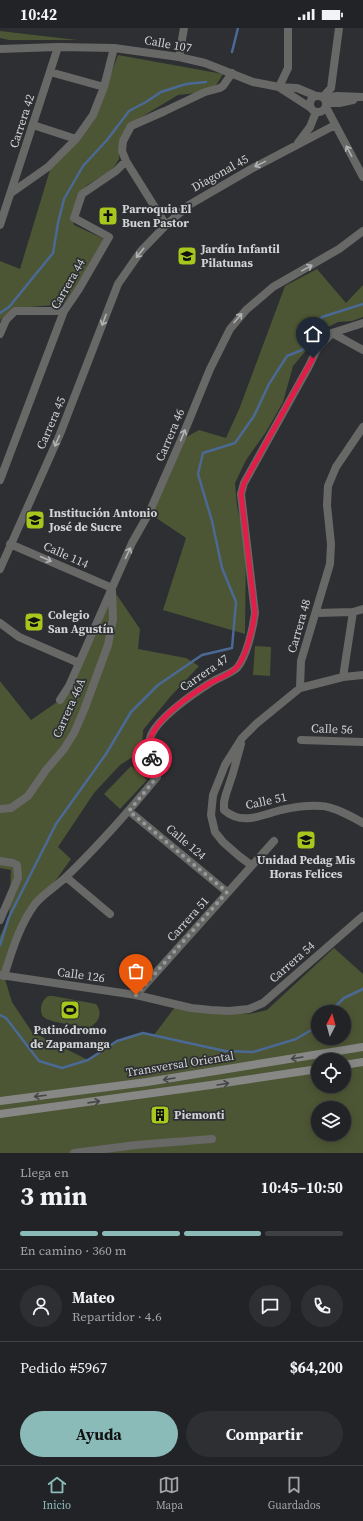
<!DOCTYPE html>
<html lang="es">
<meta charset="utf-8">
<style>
:root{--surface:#222326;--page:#2e2f32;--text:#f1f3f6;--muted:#a2a4a7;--line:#3f4043;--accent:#8bbbb9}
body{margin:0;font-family:"Source Serif 4",serif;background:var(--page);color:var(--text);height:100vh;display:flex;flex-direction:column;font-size:15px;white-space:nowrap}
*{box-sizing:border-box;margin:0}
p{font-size:13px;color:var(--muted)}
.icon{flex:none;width:22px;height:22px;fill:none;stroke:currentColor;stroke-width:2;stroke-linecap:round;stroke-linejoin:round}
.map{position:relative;height:1125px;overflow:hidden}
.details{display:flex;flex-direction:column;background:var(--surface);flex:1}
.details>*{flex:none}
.needle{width:26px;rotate:6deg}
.controls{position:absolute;left:311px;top:977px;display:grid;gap:8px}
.controls a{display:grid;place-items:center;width:40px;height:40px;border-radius:50%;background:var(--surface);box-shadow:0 2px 10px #0003,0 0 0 1px var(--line);font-size:20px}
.pin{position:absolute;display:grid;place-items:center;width:34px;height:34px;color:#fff;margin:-41px -17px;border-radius:50% 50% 50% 0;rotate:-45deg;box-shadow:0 0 4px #0007}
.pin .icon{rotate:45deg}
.courier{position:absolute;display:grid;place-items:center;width:40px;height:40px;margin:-20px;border:3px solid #e11d48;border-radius:50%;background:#fff;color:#222;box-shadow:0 1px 5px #0007}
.summary em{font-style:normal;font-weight:700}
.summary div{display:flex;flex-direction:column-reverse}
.summary{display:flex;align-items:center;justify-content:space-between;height:68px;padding:0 20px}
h1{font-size:26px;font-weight:700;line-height:30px}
.bar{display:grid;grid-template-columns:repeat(4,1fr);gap:6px 4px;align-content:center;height:48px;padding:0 20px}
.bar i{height:5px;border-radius:3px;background:var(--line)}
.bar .current{background:var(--accent)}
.bar p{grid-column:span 4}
.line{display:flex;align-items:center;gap:10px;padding:0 20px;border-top:1px solid var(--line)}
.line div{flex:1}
.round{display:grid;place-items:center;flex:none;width:42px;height:42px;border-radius:21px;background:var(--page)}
.action{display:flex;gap:8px;margin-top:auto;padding:8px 20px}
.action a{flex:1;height:46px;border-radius:24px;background:var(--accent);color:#111;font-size:16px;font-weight:700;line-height:46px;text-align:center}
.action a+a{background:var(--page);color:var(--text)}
.status{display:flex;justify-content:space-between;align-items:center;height:28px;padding:0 20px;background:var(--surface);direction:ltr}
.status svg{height:11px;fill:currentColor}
.menu{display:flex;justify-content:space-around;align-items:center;height:56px;border-top:1px solid var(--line);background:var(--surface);font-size:11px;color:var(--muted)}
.menu a{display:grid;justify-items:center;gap:2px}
.menu .current{color:var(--accent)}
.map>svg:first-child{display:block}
.green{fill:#4d5634;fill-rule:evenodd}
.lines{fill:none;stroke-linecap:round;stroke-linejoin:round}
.stream{stroke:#4b6995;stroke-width:2.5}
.minor{stroke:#686867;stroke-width:8}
.tertiary{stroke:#686867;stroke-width:8}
.secondary{stroke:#878886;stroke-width:8}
.oneway{stroke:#b1b2b3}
.oneway2{stroke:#444547}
.done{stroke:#97999b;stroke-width:4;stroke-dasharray:0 7.2}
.route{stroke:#e11d48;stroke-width:5}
.labels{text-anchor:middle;stroke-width:3.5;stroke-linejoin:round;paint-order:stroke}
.street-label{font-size:12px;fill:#d0d2d3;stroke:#2d2f32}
.poi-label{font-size:12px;font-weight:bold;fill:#d0d2d3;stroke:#2d2f32;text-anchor:start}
</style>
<div class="status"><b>10:42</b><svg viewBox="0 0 49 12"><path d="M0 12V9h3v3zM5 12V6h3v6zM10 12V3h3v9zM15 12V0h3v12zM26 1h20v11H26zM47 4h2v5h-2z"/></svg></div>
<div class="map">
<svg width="363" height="1125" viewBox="0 0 363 1125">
<rect width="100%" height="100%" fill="#2d2f32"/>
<path class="green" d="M0,3L77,12H9L0,10Z
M118,27L223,46L215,59L197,65L178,67L133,94L120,112L119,131L112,142L87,157L80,164L71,187L74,197L104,211L76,259L64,275L56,277L15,280L1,291L0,294V233L20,241L50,142L95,90Z
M317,241L346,275L363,257V289L352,293L338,294L324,301L293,338L283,374L266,404L246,432L235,455L237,478L246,516L245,606L163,582L186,510L149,485L181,412L199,402L226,410L240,379L285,258Z
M112,560L140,601L138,621L186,630L199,638L185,653L170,669L143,702L142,723L120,737L94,765L58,819L71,831L46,866L36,875L4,948L12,974L32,1004L88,1032C108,1019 129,1002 154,1007L175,979L249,986L267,982L334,920L363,946V1125H0V908L9,889L11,842L0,840V653L31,692L60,672ZM318,984H344V1010H318ZM318,1032H344V1058H318ZM318,1080H344V1106H318Z
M255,618L271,619L270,648L253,647Z
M131,738L147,752L120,781L104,766Z
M48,968H53L96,976C103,985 99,994 90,999C81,998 52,995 45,990C41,988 41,983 41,979C42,974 44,971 48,968Z"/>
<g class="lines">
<path class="stream" d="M232,24L238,0
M0,285L9,279L53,225L58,195L64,171L83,138L107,112L129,83L146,74L161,64L186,56L206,54
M0,917L9,889L56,796L106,726L131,684L158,657L202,627L232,620L236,574L222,540L212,493L198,446L203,425L235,415L254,388L269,356L287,328L302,322L322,289L363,276
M330,984L344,970L363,961
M0,987L6,990L39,1033L62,1040L88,1032L117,1013L143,1005L225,1023L253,1024L296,1011L313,1001L318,997"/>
<path class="minor" d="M179,29L184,0
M50,44L104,59
M323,69L331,60L339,0
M326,79L363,149
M33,97L76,111
M298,115L310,99L316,84
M11,165L48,139L76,111L93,87L104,59L114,20
M0,197L58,19
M166,197L126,133L122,123L123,113L131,98L165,83L205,64L220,60L223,58L232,45
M332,305L363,322
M0,306L6,292L15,283H64
M0,452L64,283L79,261L109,209L74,190L82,166L116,143L126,133
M10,516L112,560
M0,541L60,406L118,256L141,223L166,197L189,177L251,141L335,97
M316,585L353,584L363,581
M0,595L19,609L79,635
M343,649L353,584
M300,660L301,633L330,536L331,516L327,477L328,458L336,439L363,399
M60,672L69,658L112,560L132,515L149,485L181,412L210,341L230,301L246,282L273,259L339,221L363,203
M301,712L363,714
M241,716L233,745L226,766L224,774V782C242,798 262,787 281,782C294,779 308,777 321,778C332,778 353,789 363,795
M0,781L11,780L28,768L46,742L64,721L74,705L84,682L108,617L113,591L112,563
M129,783L227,864
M0,833L13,835L17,837L18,850L0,892
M251,837L239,828L223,814L215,804L211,787L213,767L225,737L242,710L256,696L300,660L343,649L363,647
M66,849L110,886
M4,948C12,923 19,898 35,876C44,865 57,858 67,848C99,817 129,783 157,749C154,738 147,721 150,710C156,691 194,665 210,655C217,650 232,645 237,640C247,628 253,600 255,585L241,466L244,455L309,338L317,321L332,305L363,295
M136,967L274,813
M74,1125L136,1117L212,1111"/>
<path class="tertiary" d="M0,21L58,19L114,20L179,29L205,35L253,54L279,59L297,60L316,68
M279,59L288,40V0
M280,60L311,80
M310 76a8 8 0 1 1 16 0a8 8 0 1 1-16 0Z
M324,70L337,68L363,69
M326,75H339L353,72
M0,947L136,967L191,980L211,982L229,983L249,981L263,975L363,888"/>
<path class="secondary" d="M344,1037L363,1034
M0,1073L147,1054L363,1019
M0,1086L211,1057L318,1041"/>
</g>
<defs><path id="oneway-shaft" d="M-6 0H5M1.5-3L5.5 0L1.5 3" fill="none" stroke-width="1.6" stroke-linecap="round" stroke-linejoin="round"/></defs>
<g class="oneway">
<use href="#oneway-shaft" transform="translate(349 123) rotate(-118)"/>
<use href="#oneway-shaft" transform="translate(260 136) rotate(154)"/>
<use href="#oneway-shaft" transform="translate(140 225) rotate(129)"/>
<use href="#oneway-shaft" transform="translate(307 240) rotate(-29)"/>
<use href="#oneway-shaft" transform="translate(238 290) rotate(-49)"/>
<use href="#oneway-shaft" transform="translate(104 292) rotate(111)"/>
<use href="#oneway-shaft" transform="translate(183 407) rotate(-68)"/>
<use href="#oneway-shaft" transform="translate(57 413) rotate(114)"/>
<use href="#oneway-shaft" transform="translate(128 525) rotate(-65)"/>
<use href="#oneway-shaft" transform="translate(46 531) rotate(24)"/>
</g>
<g class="oneway2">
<use href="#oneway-shaft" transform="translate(297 1030) rotate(171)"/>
<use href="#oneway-shaft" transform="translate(169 1051) rotate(171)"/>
<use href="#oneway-shaft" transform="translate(223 1056) rotate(-9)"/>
<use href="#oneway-shaft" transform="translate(40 1068) rotate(173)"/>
<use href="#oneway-shaft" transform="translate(94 1074) rotate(-8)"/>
</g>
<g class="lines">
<path class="done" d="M136,967L227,864L129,783L157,749L152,730"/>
<path class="route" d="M152,730C151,724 148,716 151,709C158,689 194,664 212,654C219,650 231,646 236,640C246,631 253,599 255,585L241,466L244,455L313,330"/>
</g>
<defs>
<g id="church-square" transform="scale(1)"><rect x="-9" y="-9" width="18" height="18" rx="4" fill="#a8c71d" stroke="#2d2f32"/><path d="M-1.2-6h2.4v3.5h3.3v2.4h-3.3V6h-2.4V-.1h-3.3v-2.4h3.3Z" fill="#111"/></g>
<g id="school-square" transform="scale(1)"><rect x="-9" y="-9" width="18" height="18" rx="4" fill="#a8c71d" stroke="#2d2f32"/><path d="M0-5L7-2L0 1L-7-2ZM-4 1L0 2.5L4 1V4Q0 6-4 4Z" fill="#111"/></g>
<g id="stadium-square" transform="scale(1)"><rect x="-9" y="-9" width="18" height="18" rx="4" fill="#a8c71d" stroke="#2d2f32"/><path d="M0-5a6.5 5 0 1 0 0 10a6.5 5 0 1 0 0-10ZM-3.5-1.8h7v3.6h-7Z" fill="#111"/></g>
<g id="building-square" transform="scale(1)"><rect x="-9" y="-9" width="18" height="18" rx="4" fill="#a8c71d" stroke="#2d2f32"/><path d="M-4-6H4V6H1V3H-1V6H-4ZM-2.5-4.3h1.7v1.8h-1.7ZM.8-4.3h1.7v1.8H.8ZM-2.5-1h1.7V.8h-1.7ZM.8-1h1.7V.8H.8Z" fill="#111"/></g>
</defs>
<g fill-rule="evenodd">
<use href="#church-square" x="108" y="188"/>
<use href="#school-square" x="187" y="228"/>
<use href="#school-square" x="35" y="492"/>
<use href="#school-square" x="34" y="594"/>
<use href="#school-square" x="306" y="812"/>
<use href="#stadium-square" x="70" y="982"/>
<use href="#building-square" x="160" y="1087"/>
</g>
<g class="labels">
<g class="street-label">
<text transform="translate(168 16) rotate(10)" y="4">Calle 107</text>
<text transform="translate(22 93) rotate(-72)" y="4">Carrera 42</text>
<text transform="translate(220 145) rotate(-29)" y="4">Diagonal 45</text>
<text transform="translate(68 256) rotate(-60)" y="4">Carrera 44</text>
<text transform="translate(51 395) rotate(-67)" y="4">Carrera 45</text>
<text transform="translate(170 407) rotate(-67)" y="4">Carrera 46</text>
<text transform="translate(66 527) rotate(24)" y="4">Calle 114</text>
<text transform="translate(299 598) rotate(-74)" y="4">Carrera 48</text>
<text transform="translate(204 645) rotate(-34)" y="4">Carrera 47</text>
<text transform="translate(69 680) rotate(-66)" y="4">Carrera 46A</text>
<text transform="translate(332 701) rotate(2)" y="4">Calle 56</text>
<text transform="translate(266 773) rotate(-12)" y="4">Calle 51</text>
<text transform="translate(186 814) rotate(40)" y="4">Calle 124</text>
<text transform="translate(188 891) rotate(-48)" y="4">Carrera 51</text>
<text transform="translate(292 934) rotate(-41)" y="4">Carrera 54</text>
<text transform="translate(81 947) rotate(8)" y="4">Calle 126</text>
<text transform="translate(180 1036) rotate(-9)" y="4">Transversal Oriental</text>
</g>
<g class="poi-label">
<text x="122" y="185">Parroquia El<tspan x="122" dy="14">Buen Pastor</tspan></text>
<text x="201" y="225">Jardín Infantil<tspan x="201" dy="14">Pilatunas</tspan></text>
<text x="49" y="489">Institución Antonio<tspan x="49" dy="14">José de Sucre</tspan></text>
<text x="48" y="591">Colegio<tspan x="48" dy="14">San Agustín</tspan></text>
<text x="306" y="836" text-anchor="middle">Unidad Pedag Mis<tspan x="306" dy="14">Horas Felices</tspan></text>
<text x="70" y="1006" text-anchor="middle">Patinódromo<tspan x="70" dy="14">de Zapamanga</tspan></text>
<text x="174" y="1091">Piemonti</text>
</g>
</g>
</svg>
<div class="controls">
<a><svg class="needle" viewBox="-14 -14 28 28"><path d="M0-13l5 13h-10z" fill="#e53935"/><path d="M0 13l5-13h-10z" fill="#a2a4a7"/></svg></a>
<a><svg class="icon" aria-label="locate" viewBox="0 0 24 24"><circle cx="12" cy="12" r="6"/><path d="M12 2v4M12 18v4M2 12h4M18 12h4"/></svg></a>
<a><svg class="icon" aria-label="layers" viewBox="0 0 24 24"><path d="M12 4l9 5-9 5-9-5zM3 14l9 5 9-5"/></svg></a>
</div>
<div class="pin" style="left:136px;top:967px;background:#ea580c"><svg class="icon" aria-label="bag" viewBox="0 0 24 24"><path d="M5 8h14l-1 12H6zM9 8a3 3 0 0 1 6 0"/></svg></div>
<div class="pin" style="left:313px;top:330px;background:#1f2937"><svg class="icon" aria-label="home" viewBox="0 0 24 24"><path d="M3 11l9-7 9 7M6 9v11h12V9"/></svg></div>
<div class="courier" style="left:152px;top:730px"><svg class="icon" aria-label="bike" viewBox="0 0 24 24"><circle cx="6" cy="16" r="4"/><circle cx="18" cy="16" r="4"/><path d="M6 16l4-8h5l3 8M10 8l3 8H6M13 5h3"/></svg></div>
</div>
<section class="details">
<div class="summary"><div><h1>3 min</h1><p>Llega en</p></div><em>10:45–10:50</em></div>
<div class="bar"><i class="current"></i><i class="current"></i><i class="current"></i><i></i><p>En camino · 360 m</p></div>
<div class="line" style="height:72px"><a class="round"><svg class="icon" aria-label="person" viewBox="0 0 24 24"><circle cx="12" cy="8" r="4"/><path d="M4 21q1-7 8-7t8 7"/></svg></a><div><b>Mateo</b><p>Repartidor · 4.6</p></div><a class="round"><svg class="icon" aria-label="chat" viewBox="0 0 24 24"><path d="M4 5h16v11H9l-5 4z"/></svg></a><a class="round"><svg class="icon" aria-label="phone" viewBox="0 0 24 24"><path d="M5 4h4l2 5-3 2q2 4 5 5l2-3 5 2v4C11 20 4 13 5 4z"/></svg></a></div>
<div class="line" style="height:52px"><div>Pedido #5967</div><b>$64,200</b></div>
<div class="action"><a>Ayuda</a><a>Compartir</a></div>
</section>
<nav class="menu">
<a class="current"><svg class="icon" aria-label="home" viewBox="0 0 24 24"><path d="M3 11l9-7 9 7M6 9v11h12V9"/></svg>Inicio</a>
<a><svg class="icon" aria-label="map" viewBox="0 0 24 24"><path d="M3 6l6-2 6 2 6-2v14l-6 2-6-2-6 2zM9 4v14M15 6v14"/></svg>Mapa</a>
<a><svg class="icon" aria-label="saved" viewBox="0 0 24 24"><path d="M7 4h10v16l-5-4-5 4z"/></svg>Guardados</a>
</nav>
